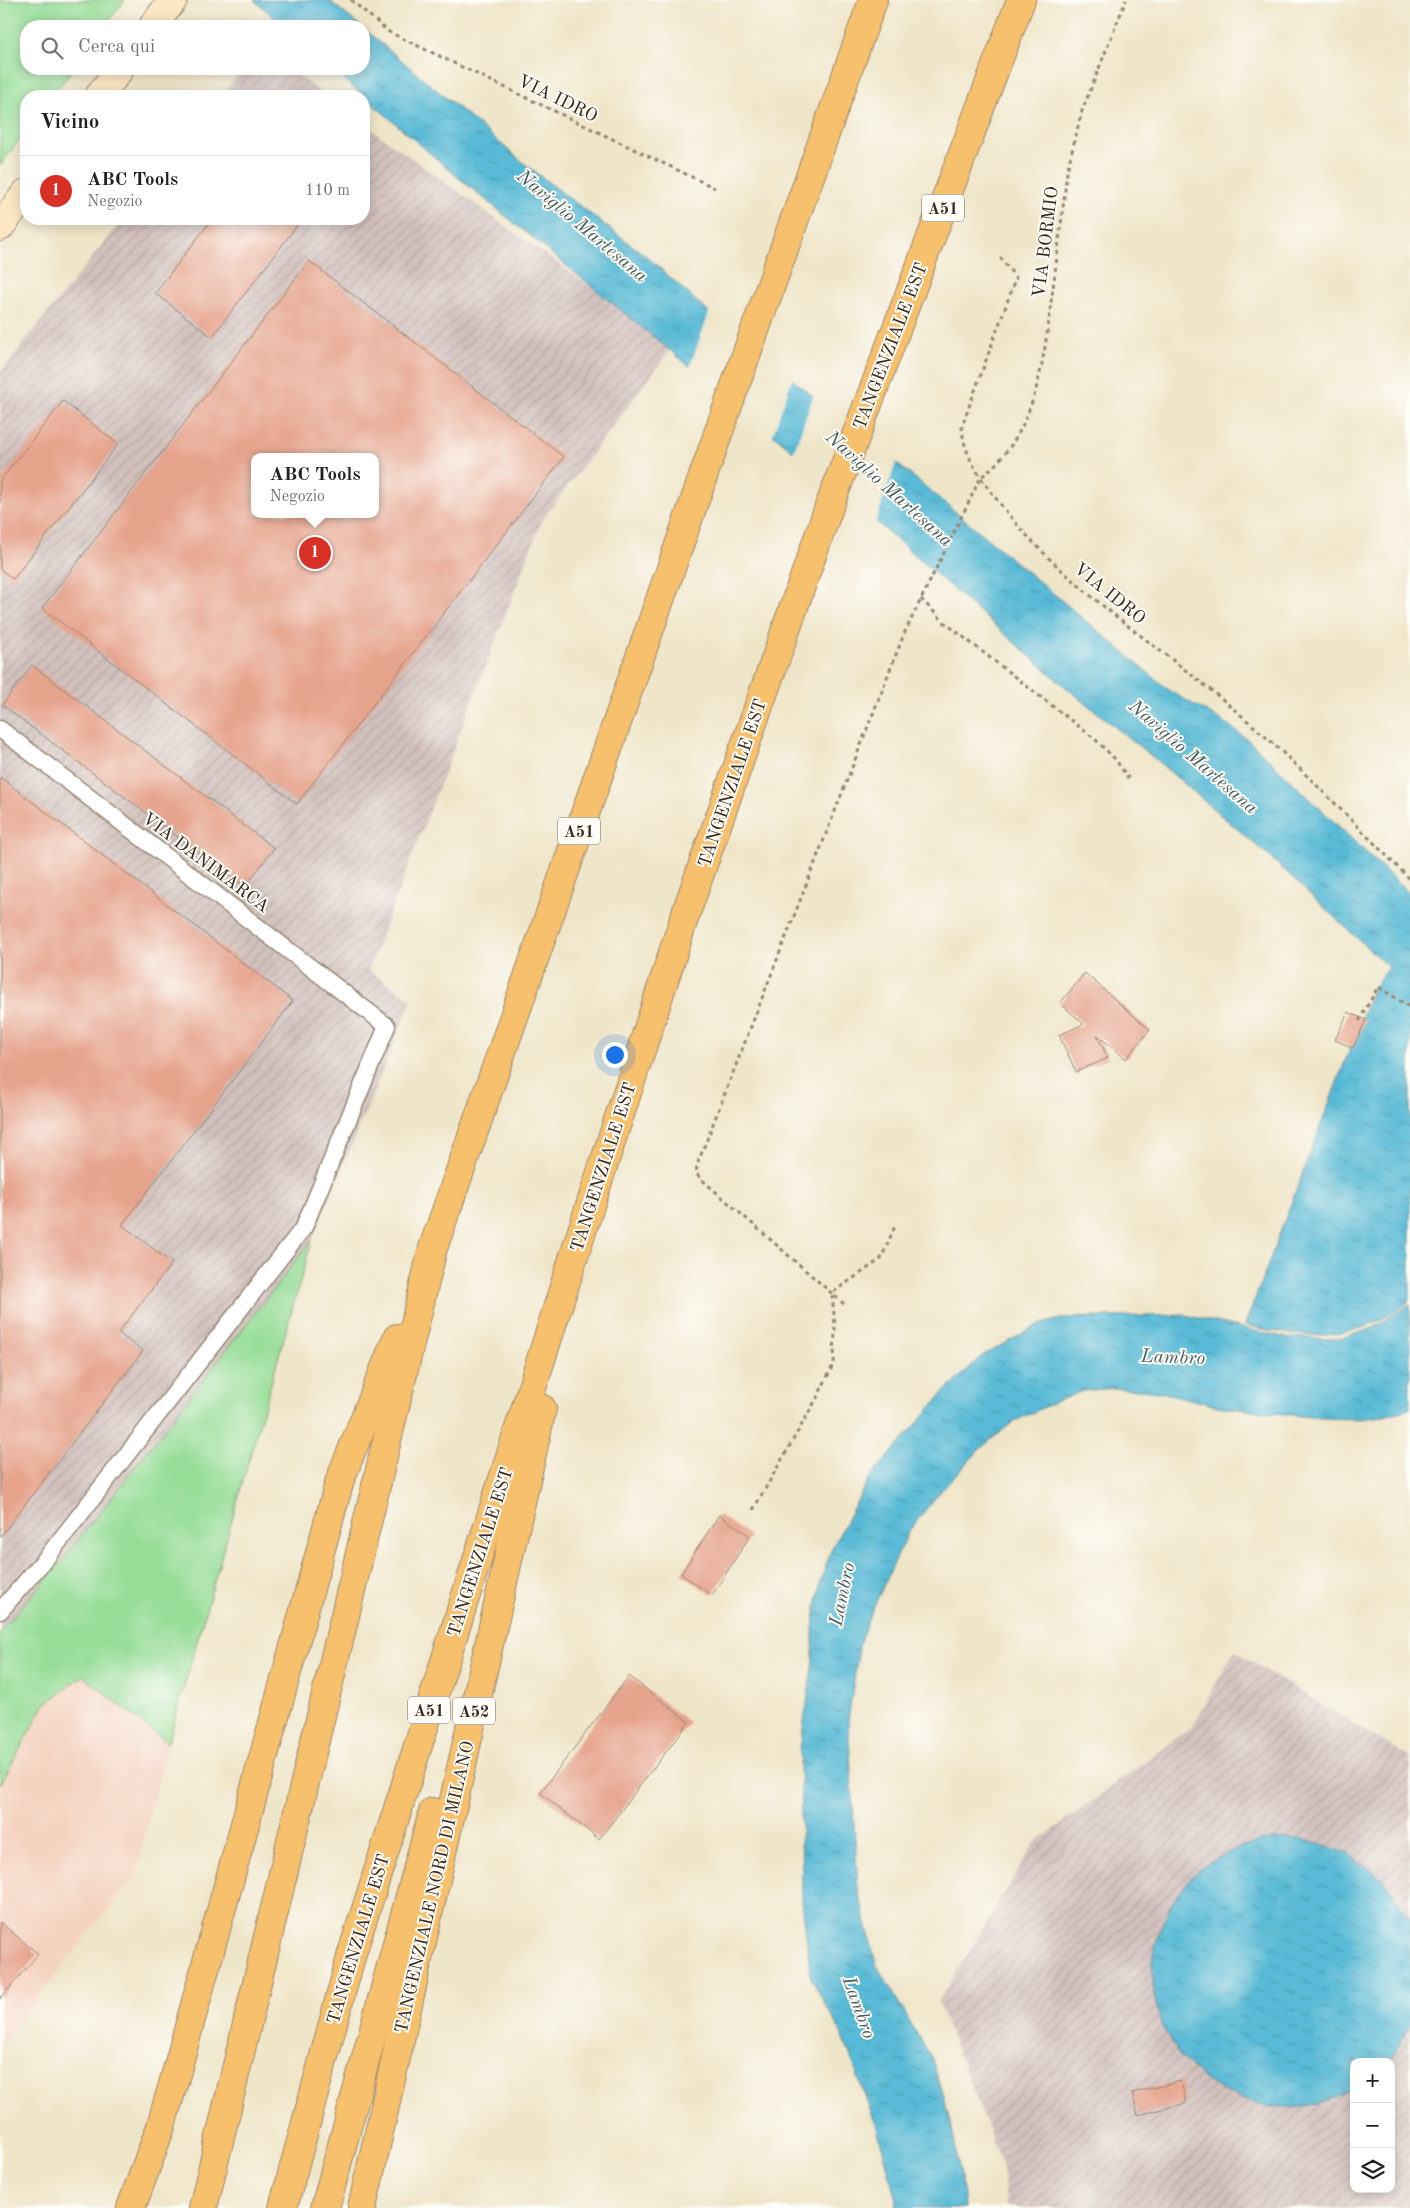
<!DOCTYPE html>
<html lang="it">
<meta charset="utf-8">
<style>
body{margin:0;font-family:"Old Standard TT",serif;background:#f6f6f6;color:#202124}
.controls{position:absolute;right:15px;bottom:15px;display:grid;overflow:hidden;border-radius:10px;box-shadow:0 2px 12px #0003}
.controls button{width:45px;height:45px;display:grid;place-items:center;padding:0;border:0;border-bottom:1px solid #e0e0e0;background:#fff;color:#202124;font:25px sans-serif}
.you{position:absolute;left:614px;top:1054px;width:18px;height:18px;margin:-12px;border:4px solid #fff;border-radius:50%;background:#1a73e8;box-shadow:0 0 0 8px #1a73e833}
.badge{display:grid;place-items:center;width:32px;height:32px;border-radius:50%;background:#d93025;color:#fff;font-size:16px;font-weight:700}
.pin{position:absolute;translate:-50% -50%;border:2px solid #fff;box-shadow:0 1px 5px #0006}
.popup{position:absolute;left:251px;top:453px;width:128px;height:65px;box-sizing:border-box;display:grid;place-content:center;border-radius:10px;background:#fff;filter:drop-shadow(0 1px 4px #0005);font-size:16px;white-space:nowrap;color:#757577}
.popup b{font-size:19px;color:#202124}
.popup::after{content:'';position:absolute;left:50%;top:100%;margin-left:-10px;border:10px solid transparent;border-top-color:#fff}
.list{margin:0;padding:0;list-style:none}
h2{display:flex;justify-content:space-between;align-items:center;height:65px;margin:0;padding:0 20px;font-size:21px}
h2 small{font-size:16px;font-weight:400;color:#757577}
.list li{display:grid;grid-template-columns:32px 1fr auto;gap:15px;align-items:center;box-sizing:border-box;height:70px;padding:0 20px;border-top:1px solid #e0e0e0}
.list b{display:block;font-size:19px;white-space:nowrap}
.list p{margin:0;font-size:16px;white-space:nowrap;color:#757577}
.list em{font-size:16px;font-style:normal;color:#757577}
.icon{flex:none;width:28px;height:28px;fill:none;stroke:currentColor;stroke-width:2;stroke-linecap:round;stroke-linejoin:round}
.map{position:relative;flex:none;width:1410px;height:2208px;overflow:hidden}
.search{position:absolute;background:#fff;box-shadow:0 2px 12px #0003;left:20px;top:20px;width:350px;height:55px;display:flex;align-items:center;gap:12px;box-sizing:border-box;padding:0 18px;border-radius:20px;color:#757577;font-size:19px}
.panel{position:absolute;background:#fff;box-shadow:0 2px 12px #0003;left:20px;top:90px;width:350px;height:135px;border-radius:20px}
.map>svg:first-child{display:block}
.built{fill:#f5d3c1}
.industrial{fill:url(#industrial-furrows);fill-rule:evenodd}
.green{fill:#96dd97;stroke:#68845a}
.water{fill:url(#water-ripples);stroke:#4a727a}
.pier{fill:#efe5c8}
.building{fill:#e6a38c;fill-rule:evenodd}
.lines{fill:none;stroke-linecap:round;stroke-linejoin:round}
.lane-casing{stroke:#958873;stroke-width:19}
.secondary-casing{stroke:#958873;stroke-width:30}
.highway-casing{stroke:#958873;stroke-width:30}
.path{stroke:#958873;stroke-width:3;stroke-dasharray:4 4;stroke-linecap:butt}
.lane{stroke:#fff;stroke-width:16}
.secondary{stroke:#fce6c4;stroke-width:28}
.highway{stroke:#f7c06c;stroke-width:28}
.labels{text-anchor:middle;stroke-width:4;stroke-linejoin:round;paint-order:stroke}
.shield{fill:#fdfcf7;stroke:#75695f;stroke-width:1}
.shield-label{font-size:16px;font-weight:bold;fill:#3b2a1e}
.street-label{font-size:18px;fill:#3b2a1e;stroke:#fdfcf7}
.water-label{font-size:19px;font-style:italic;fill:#455c5e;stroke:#fdfcf7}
</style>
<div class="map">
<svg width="1410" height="2208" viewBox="0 0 1410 2208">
<defs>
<pattern id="industrial-furrows" width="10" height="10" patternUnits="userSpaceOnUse" patternTransform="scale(1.25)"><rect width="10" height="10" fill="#d1c0bc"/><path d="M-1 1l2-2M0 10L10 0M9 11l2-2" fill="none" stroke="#b4a5a1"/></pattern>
<pattern id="water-ripples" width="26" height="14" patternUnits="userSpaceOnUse" patternTransform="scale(1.25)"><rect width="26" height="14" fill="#58bad6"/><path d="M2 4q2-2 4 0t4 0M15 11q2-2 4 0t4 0" fill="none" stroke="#4a97ad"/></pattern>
</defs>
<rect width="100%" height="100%" fill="#fdfcf7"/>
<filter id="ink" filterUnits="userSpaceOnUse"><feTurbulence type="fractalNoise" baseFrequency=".02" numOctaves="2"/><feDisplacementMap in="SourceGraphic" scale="10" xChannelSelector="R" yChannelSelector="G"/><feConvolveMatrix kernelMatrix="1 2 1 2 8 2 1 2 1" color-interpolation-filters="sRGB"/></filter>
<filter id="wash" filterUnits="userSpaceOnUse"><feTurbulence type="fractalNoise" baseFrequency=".0096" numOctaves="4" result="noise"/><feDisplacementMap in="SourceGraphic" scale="20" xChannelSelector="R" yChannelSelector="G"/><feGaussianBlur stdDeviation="1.12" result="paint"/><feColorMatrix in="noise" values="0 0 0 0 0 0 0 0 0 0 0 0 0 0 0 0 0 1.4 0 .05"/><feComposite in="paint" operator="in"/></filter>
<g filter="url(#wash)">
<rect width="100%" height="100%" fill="#efe5c8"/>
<!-- built -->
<polygon class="built" points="83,1676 168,1743 134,1876 0,2046 0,1785 45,1704"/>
<!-- industrial -->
<g class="industrial">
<polygon points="243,69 288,69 326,96 221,96"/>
<path d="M364,124L673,346L542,520L368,970L412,1000L312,1240L59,1565L0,1631V373L123,219H364ZM255,457H375V514H255Z"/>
<path d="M1234,1651L1410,1758V2208H1007L1001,2162L938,2003L1034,1844L1193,1726ZM1354,2062H1391V2189H1354Z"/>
</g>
<!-- green -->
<g class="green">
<polygon points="0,0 125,0 105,26 26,26 26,69 73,69 52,96 26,96 26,131 0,166"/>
<polygon points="312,1240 168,1743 83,1676 45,1704 0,1785 0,1631 59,1565"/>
</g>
<!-- water -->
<g class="water">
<polygon points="254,0 329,0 360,26 284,26"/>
<path d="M364,29L531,169L651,260L706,310L921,483L1170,691L1219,719L1246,738L1410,894V1300L1407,1303C1354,1343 1307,1340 1245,1325L1372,990L1388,967L1270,857L1155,759L1063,685L880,525L781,441L459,178L332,69H364Z"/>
<polygon points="1410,1304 1410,1409 1384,1416 1360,1419 1319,1418 1222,1407 1161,1392 1114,1388 1083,1391 1055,1402 1013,1422 981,1448 939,1493 909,1531 874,1606 860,1641 848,1720 858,1889 876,1964 932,2059 952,2128 964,2194 965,2208 896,2208 897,2201 876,2125 843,2037 811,1978 802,1902 800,1749 813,1661 813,1628 817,1601 821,1580 832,1548 868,1480 946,1390 982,1356 1038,1325 1063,1318 1185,1315 1283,1337 1333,1339 1346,1337 1373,1328"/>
<path d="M1302,1839L1347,1853L1384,1880L1410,1919V2024L1395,2053L1386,2062H1354V2089C1342,2094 1331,2100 1319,2104C1299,2110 1275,2107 1255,2103C1156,2078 1122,1966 1183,1887C1199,1865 1227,1851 1253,1843C1267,1838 1287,1840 1302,1839Z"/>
</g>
<!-- pier -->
<g class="pier">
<polygon points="710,310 793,376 772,437 689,369"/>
<polygon points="814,394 897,460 875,524 793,454"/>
</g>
<g id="blocks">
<!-- building -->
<g class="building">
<polygon points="212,219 302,219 212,337 155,293"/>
<path d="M309,261L564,457L297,804L42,608ZM255,457H375V514H255Z"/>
<polygon points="63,401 118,444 13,579 0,569 0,481"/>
<polygon points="32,665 274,848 245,887 2,705"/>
<polygon points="0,777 293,1001 122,1225 172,1263 118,1333 143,1351 0,1537"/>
<polygon points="1085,973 1150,1030 1126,1059 1097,1035 1108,1058 1076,1072 1059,1035 1084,1024 1060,1003"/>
<polygon points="1348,1012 1366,1020 1353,1048 1335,1040"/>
<polygon points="719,1515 750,1536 712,1595 681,1574"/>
<polygon points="629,1676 689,1722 599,1839 540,1793"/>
<polygon points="0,1922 38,1954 0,1999"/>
<polygon points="1181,2081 1186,2103 1138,2115 1132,2093"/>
</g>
</g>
</g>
<g filter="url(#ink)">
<use href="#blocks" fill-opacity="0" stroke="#958873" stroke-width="1"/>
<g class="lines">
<!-- lane casing -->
<g class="lane-casing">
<polyline id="lane" points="0,729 387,1026 304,1227 47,1557 0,1611"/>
</g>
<!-- secondary casing -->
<g class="secondary-casing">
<g id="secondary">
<polyline points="153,26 173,0"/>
<polyline points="99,96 120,69"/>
<polyline points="0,227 26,193"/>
</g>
</g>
<!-- highway casing -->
<g class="highway-casing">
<g id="highway">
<polyline points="131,2208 160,2129 174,2081 340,1480 397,1338"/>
<polyline points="203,2208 433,1248 725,414 873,0"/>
<polyline points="283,2208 352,1953 587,1215 687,910 829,507 1021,0"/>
<polyline points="325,2208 433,1812"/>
<polyline points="362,2208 542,1409"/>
</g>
</g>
<!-- path -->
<g class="path">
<polyline points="351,0 389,32 715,188"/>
<path d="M1000,257L1016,278L962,426C963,454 979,476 995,497C1060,585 1154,641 1236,711C1298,763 1353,823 1410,879"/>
<polyline points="921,599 944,622 1095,739 1115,759 1131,782"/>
<polyline points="1359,1021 1378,987 1410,1007"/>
<path d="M844,1304L700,1178L696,1173L697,1165L904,634L981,477C1039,433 1044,355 1053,288C1058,249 1063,210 1067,171L1082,111L1126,0"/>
<polyline points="753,1510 817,1398 834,1363 835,1326 832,1293 881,1259 895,1226"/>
</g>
<!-- lane -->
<use href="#lane" class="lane"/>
<!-- secondary -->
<use href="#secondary" class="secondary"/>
<!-- highway -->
<use href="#highway" class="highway"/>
</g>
</g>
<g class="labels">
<!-- shield labels -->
<g class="shield">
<rect x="922" y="194.5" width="42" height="27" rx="4"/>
<rect x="558" y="817.5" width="42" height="27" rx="4"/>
<rect x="408" y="1696.5" width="42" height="27" rx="4"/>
<rect x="453" y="1697.5" width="42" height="27" rx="4"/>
</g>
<g class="shield-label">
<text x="943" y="214">A51</text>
<text x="579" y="837">A51</text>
<text x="429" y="1716">A51</text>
<text x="474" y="1717">A52</text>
</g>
<!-- street labels -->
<g class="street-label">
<text transform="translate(558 98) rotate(26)" y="6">VIA IDRO</text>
<text transform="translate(1045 242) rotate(-83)" y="6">VIA BORMIO</text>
<text transform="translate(890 346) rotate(-69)" y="6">TANGENZIALE EST</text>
<text transform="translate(1110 593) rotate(39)" y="6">VIA IDRO</text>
<text transform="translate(732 783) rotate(-71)" y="6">TANGENZIALE EST</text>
<text transform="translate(206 862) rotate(37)" y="6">VIA DANIMARCA</text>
<text transform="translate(603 1167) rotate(-72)" y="6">TANGENZIALE EST</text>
<text transform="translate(480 1552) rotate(-72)" y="6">TANGENZIALE EST</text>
<text transform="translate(434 1887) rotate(-77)" y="6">TANGENZIALE NORD DI MILANO</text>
<text transform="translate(358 1939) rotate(-73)" y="6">TANGENZIALE EST</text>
</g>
<!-- water labels -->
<g class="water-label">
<text transform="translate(583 225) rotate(40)" y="7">Naviglio Martesana</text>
<text transform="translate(890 488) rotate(42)" y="7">Naviglio Martesana</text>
<text transform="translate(1194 756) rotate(41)" y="7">Naviglio Martesana</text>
<text transform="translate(1173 1356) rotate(2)" y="7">Lambro</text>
<text transform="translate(841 1594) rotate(-78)" y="7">Lambro</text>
<text transform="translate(860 2007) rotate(70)" y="7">Lambro</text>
</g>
</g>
</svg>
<div class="controls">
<button>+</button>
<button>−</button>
<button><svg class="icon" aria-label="layers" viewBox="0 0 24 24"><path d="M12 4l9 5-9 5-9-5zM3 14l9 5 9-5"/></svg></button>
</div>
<div class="you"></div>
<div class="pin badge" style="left:315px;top:553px">1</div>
<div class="popup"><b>ABC Tools</b>Negozio</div>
<div class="search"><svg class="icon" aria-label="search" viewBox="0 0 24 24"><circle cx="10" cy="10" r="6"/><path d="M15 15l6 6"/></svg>Cerca qui</div>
<section class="panel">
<h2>Vicino<small></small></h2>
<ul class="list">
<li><span class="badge">1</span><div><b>ABC Tools</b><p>Negozio</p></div><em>110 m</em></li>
</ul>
</section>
</div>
